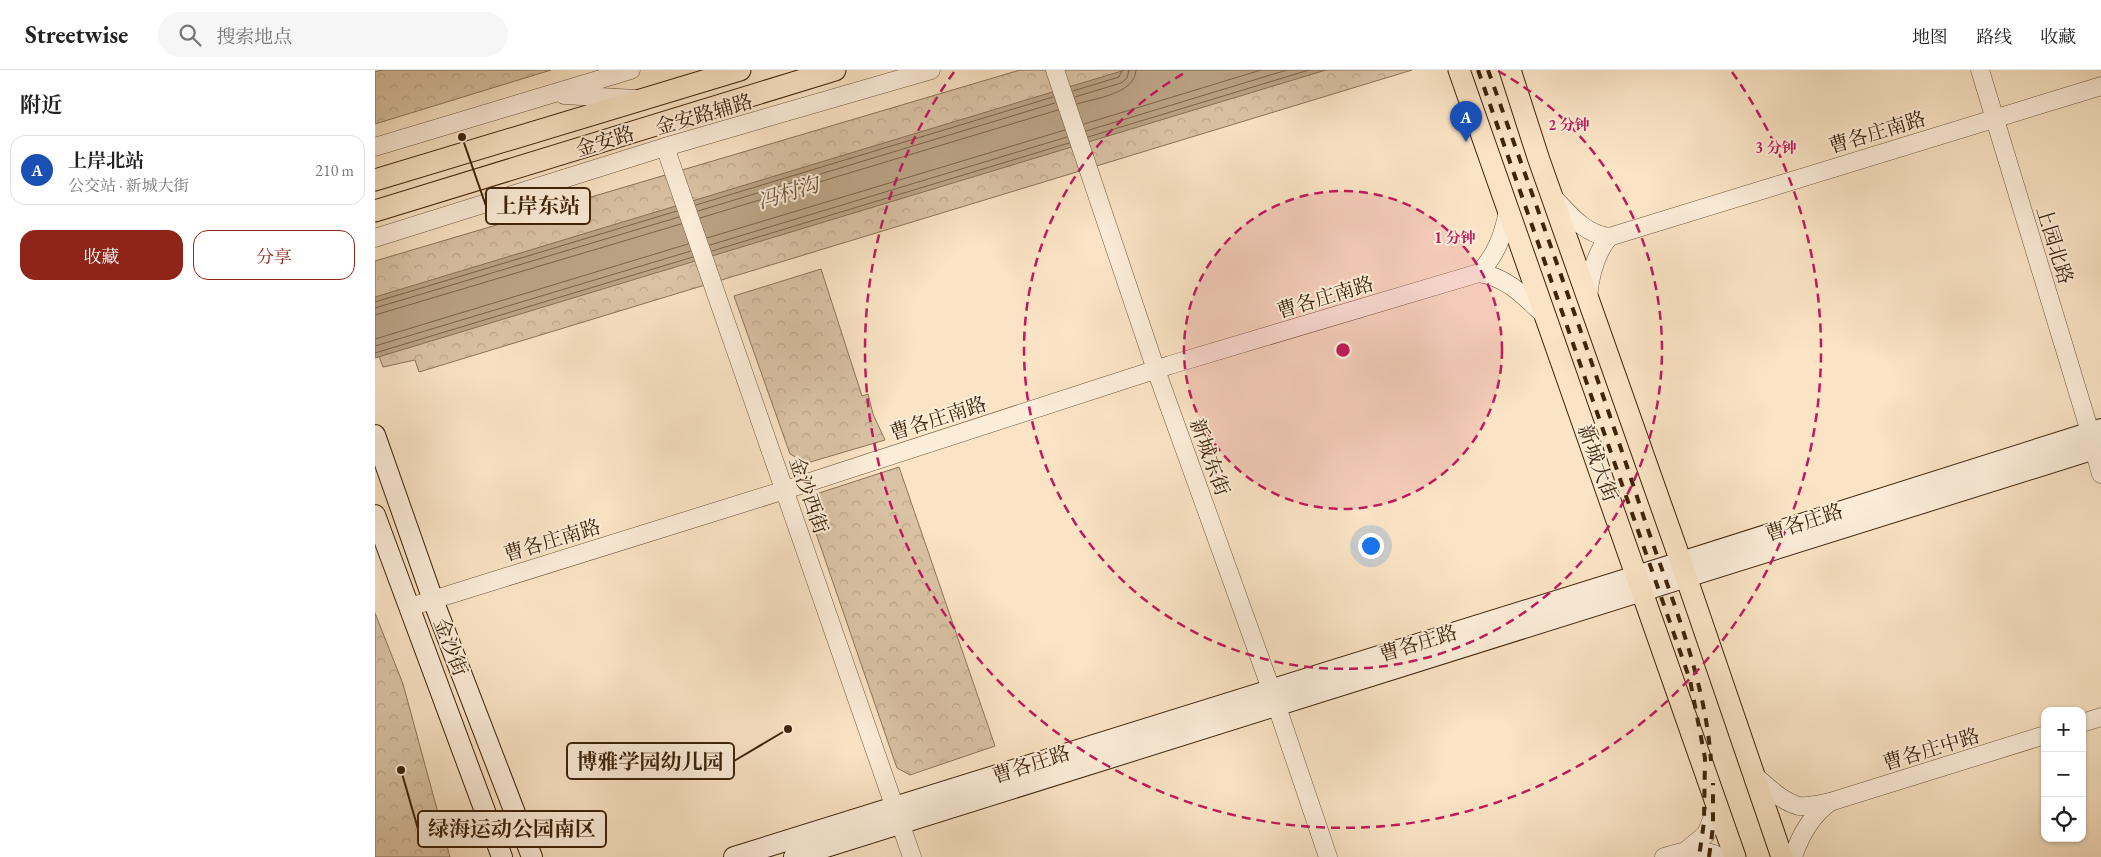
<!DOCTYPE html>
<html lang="zh">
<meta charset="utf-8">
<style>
body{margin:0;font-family:"EB Garamond","Noto Serif SC",serif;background:#f6f6f6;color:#222}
.controls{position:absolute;right:15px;bottom:15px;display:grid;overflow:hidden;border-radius:10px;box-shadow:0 1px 4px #0004}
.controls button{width:45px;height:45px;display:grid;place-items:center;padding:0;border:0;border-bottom:1px solid #e0e0e0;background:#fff;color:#222;font:25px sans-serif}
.you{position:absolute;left:995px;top:475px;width:18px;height:18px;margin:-12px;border:4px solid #fff;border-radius:50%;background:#1a73e8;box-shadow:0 0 0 8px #1a73e833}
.badge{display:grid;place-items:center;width:32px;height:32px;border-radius:50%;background:#8f2418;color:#fff;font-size:16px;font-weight:700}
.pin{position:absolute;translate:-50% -41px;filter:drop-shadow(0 1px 2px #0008)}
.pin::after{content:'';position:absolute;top:26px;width:18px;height:15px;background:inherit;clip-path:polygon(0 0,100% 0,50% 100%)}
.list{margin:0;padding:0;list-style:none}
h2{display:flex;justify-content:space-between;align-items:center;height:65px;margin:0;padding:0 20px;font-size:21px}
h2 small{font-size:16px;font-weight:400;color:#767676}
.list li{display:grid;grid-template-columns:32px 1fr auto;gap:15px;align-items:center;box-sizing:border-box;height:70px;margin:0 10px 10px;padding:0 10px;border:1px solid #e0e0e0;border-radius:15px}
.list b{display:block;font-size:19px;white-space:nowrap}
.list p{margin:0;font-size:16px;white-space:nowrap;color:#767676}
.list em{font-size:16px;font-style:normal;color:#767676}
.actions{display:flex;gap:10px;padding:15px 20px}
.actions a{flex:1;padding:11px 0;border:1px solid #8f2418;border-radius:15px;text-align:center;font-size:18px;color:#8f2418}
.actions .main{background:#8f2418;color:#fff}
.icon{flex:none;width:28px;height:28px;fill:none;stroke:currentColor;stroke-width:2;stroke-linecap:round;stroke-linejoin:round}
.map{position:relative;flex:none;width:1726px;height:787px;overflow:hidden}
header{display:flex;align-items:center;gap:30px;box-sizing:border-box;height:70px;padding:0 25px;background:#fff;border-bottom:1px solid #e0e0e0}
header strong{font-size:24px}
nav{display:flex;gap:28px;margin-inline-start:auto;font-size:18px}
.search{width:350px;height:45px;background:#f6f6f6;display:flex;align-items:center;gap:12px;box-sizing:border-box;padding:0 18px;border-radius:28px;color:#767676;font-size:19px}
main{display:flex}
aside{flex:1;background:#fff}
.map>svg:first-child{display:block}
.forest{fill:url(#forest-crowns);stroke:#8c7458}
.water{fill:#baa385;stroke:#887054}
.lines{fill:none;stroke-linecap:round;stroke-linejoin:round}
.shore{stroke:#7c6448;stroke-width:1}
.tertiary-casing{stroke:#6d5439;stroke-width:19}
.secondary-casing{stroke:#3e240a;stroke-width:22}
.primary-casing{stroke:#3e240a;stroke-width:23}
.tertiary{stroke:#fcedd9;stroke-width:18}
.secondary{stroke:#fcedd9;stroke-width:20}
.primary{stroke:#fae4c5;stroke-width:21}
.rail{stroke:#3e240a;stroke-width:4;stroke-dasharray:9 9;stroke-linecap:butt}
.ring{fill:none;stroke:#c2185b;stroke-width:2.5;stroke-dasharray:9 6}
.labels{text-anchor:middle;stroke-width:4;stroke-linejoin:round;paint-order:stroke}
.street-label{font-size:20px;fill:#3e240a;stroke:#fcedd9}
.water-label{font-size:21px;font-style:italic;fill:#695035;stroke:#fcedd9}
.centre{fill:#c2185b;stroke:#fcedd9;stroke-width:2.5}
.ring-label{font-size:15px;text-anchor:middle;font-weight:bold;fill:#c2185b;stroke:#fcedd9;stroke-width:4;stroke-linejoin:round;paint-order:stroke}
.leader{fill:none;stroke:#3e240a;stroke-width:2}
.callout-dot{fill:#3e240a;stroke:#fcedd9;stroke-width:2}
.callout{fill:#fcedd9;stroke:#3e240a;stroke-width:2}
.callout-label{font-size:21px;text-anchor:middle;font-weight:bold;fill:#3e240a}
</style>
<header>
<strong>Streetwise</strong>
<div class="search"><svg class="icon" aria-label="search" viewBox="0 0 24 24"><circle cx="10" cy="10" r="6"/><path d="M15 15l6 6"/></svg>搜索地点</div>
<nav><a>地图</a><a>路线</a><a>收藏</a></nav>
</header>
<main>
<aside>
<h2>附近<small></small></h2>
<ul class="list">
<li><span class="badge" style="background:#1a4fb4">A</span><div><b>上岸北站</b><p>公交站 · 新城大街</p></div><em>210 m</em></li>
</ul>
<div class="actions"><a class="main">收藏</a><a>分享</a></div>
</aside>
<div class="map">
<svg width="1726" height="787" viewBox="0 0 1726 787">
<defs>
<pattern id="forest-crowns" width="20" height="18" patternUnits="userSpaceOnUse" patternTransform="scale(1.25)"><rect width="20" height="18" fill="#dac3a5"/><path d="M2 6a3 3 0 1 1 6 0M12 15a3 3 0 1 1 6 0" fill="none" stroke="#bca78d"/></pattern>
</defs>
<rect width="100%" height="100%" fill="#fae4c5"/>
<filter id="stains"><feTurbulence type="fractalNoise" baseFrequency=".004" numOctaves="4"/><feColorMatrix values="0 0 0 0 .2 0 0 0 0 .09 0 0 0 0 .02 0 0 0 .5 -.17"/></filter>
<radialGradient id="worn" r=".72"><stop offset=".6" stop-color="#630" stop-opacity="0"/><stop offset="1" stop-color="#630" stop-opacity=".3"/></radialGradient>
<!-- forest -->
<g class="forest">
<polygon points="7,0 176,0 0,54 0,2"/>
<polygon points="645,0 1037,0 44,302 40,290 8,297 0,276 0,191"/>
<polygon points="446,199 487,326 493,324 498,344 510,370 432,393 415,384 359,226"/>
<polygon points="524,397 620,676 535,705 522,698 433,440 441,424"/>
<polygon points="0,543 28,614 75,787 0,787"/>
</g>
<!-- water -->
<polygon class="water" points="750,0 951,0 0,288 0,227"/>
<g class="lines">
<!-- shore -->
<g class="shore">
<polyline points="698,21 744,7 747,0"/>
<polyline points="700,27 746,13 752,8 754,0"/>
<path d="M702,34C721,28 760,24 761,0"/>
<polyline points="709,54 886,0"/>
<polyline points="711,61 912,0"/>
<polyline points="713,67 934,0"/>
<polyline points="321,135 678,27"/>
<polyline points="323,141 680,33"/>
<polyline points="325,148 683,40"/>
<polyline points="332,168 690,60"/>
<polyline points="335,175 692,67"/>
<polyline points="337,181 694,73"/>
<polyline points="0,232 302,141"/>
<polyline points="0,238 304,147"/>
<polyline points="0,245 306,154"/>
<polyline points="0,269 313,174"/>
<polyline points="0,276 316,181"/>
<polyline points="0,283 318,187"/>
</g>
<!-- tertiary casing -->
<g class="tertiary-casing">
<g id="tertiary">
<polyline points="680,0 781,300 896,619 953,787"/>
<polyline points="1605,0 1715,362"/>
<polyline points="189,25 261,29"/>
<polyline points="0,77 256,0"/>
<polyline points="290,77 537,787"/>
<path d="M1179,128C1195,145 1210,164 1234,167L1726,16"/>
<polyline points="0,168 290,77 556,0"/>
<path d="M1104,203C1121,185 1128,166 1133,141"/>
<path d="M1213,227C1215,205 1220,184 1234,167"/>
<polyline points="1719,379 1726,404"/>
<path d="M35,537L410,420L795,295L1104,203C1132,207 1150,227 1169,245"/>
<polyline points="1707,653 1726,647"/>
<path d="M1379,705C1392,716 1407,732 1424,736C1434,737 1446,734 1455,732L1670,665"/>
<polyline points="1313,779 1331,764 1342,737"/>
<path d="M1289,787C1309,781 1325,776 1345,787"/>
<path d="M1418,787C1425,766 1437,745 1455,732"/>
</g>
</g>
<!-- secondary casing -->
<g class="secondary-casing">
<g id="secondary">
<polyline points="0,365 58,530 157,787"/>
<polyline points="0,445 127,787"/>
<polyline points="359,787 1306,492 1726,359"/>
<polyline points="419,787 1726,377"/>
</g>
</g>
<!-- primary casing -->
<g class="primary-casing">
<g id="primary">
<polyline points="1084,0 1360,787"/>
<polyline points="1135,0 1164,90 1306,492 1407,787"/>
<polyline points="0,110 365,0"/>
<polyline points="0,141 460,0"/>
</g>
</g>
<!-- tertiary -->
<use href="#tertiary" class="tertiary"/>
<!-- secondary -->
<use href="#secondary" class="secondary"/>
<!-- primary -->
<use href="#primary" class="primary"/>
<!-- rail -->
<g class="rail">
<polyline points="1103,0 1315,610 1330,688 1329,752 1324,787"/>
<path d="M1113,0C1166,149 1220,298 1269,448C1296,528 1330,607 1336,691"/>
<polyline points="1334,787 1338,757 1338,713"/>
</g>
</g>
<!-- distance rings -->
<circle cx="968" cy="280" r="159" fill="#c2185b" fill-opacity=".12"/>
<g class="ring">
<circle cx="968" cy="280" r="159"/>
<path d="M1123 1A319 319 0 1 1 813 1"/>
<path d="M1357 2A478 478 0 1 1 579 2"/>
</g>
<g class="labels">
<!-- street labels -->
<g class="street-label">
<text transform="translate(329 44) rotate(-16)" y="7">金安路辅路</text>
<text transform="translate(1502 62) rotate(-17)" y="7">曹各庄南路</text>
<text transform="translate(230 71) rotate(-17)" y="7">金安路</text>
<text transform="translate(1680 175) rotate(73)" y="7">上园北路</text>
<text transform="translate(950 227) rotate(-17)" y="7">曹各庄南路</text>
<text transform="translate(563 348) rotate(-18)" y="7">曹各庄南路</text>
<text transform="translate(835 387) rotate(70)" y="7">新城东街</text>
<text transform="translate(1223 393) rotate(70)" y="7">新城大街</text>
<text transform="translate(434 425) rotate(71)" y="7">金沙西街</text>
<text transform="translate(1429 452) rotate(-18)" y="7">曹各庄路</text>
<text transform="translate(177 470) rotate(-17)" y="7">曹各庄南路</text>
<text transform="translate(1043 573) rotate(-17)" y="7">曹各庄路</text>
<text transform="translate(76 577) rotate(69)" y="7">金沙街</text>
<text transform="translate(1556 679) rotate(-17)" y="7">曹各庄中路</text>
<text transform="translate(656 694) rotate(-18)" y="7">曹各庄路</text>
</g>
<!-- water labels -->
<g class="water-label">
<text transform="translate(413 123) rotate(-17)" y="7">冯村沟</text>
</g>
</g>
<circle cx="968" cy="280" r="8" class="centre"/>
<g class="ring-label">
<text x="1194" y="60">2 分钟</text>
<text x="1401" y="83">3 分钟</text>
<text x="1080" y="173">1 分钟</text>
</g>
<!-- callouts -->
<path class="leader" d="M87 67L111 136M413 659L359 691M26 700L43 759"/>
<g class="callout-dot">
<circle cx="87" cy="67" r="5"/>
<circle cx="413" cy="659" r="5"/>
<circle cx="26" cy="700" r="5"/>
</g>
<g class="callout">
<rect x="111" y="118" width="104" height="36" rx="5"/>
<rect x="192" y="673" width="167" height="36" rx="5"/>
<rect x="43" y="741" width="188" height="36" rx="5"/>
</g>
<g class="callout-label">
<text x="163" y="143">上岸东站</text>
<text x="275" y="699">博雅学园幼儿园</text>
<text x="137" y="766">绿海运动公园南区</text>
</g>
<rect width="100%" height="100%" filter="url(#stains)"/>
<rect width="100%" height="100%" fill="url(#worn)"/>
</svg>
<div class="controls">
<button>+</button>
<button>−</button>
<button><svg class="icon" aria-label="locate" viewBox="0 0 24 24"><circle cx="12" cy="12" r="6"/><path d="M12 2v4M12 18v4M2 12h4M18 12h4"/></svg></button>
</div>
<div class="you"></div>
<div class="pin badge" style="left:1091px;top:72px;background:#1a4fb4">A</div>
</div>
</main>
